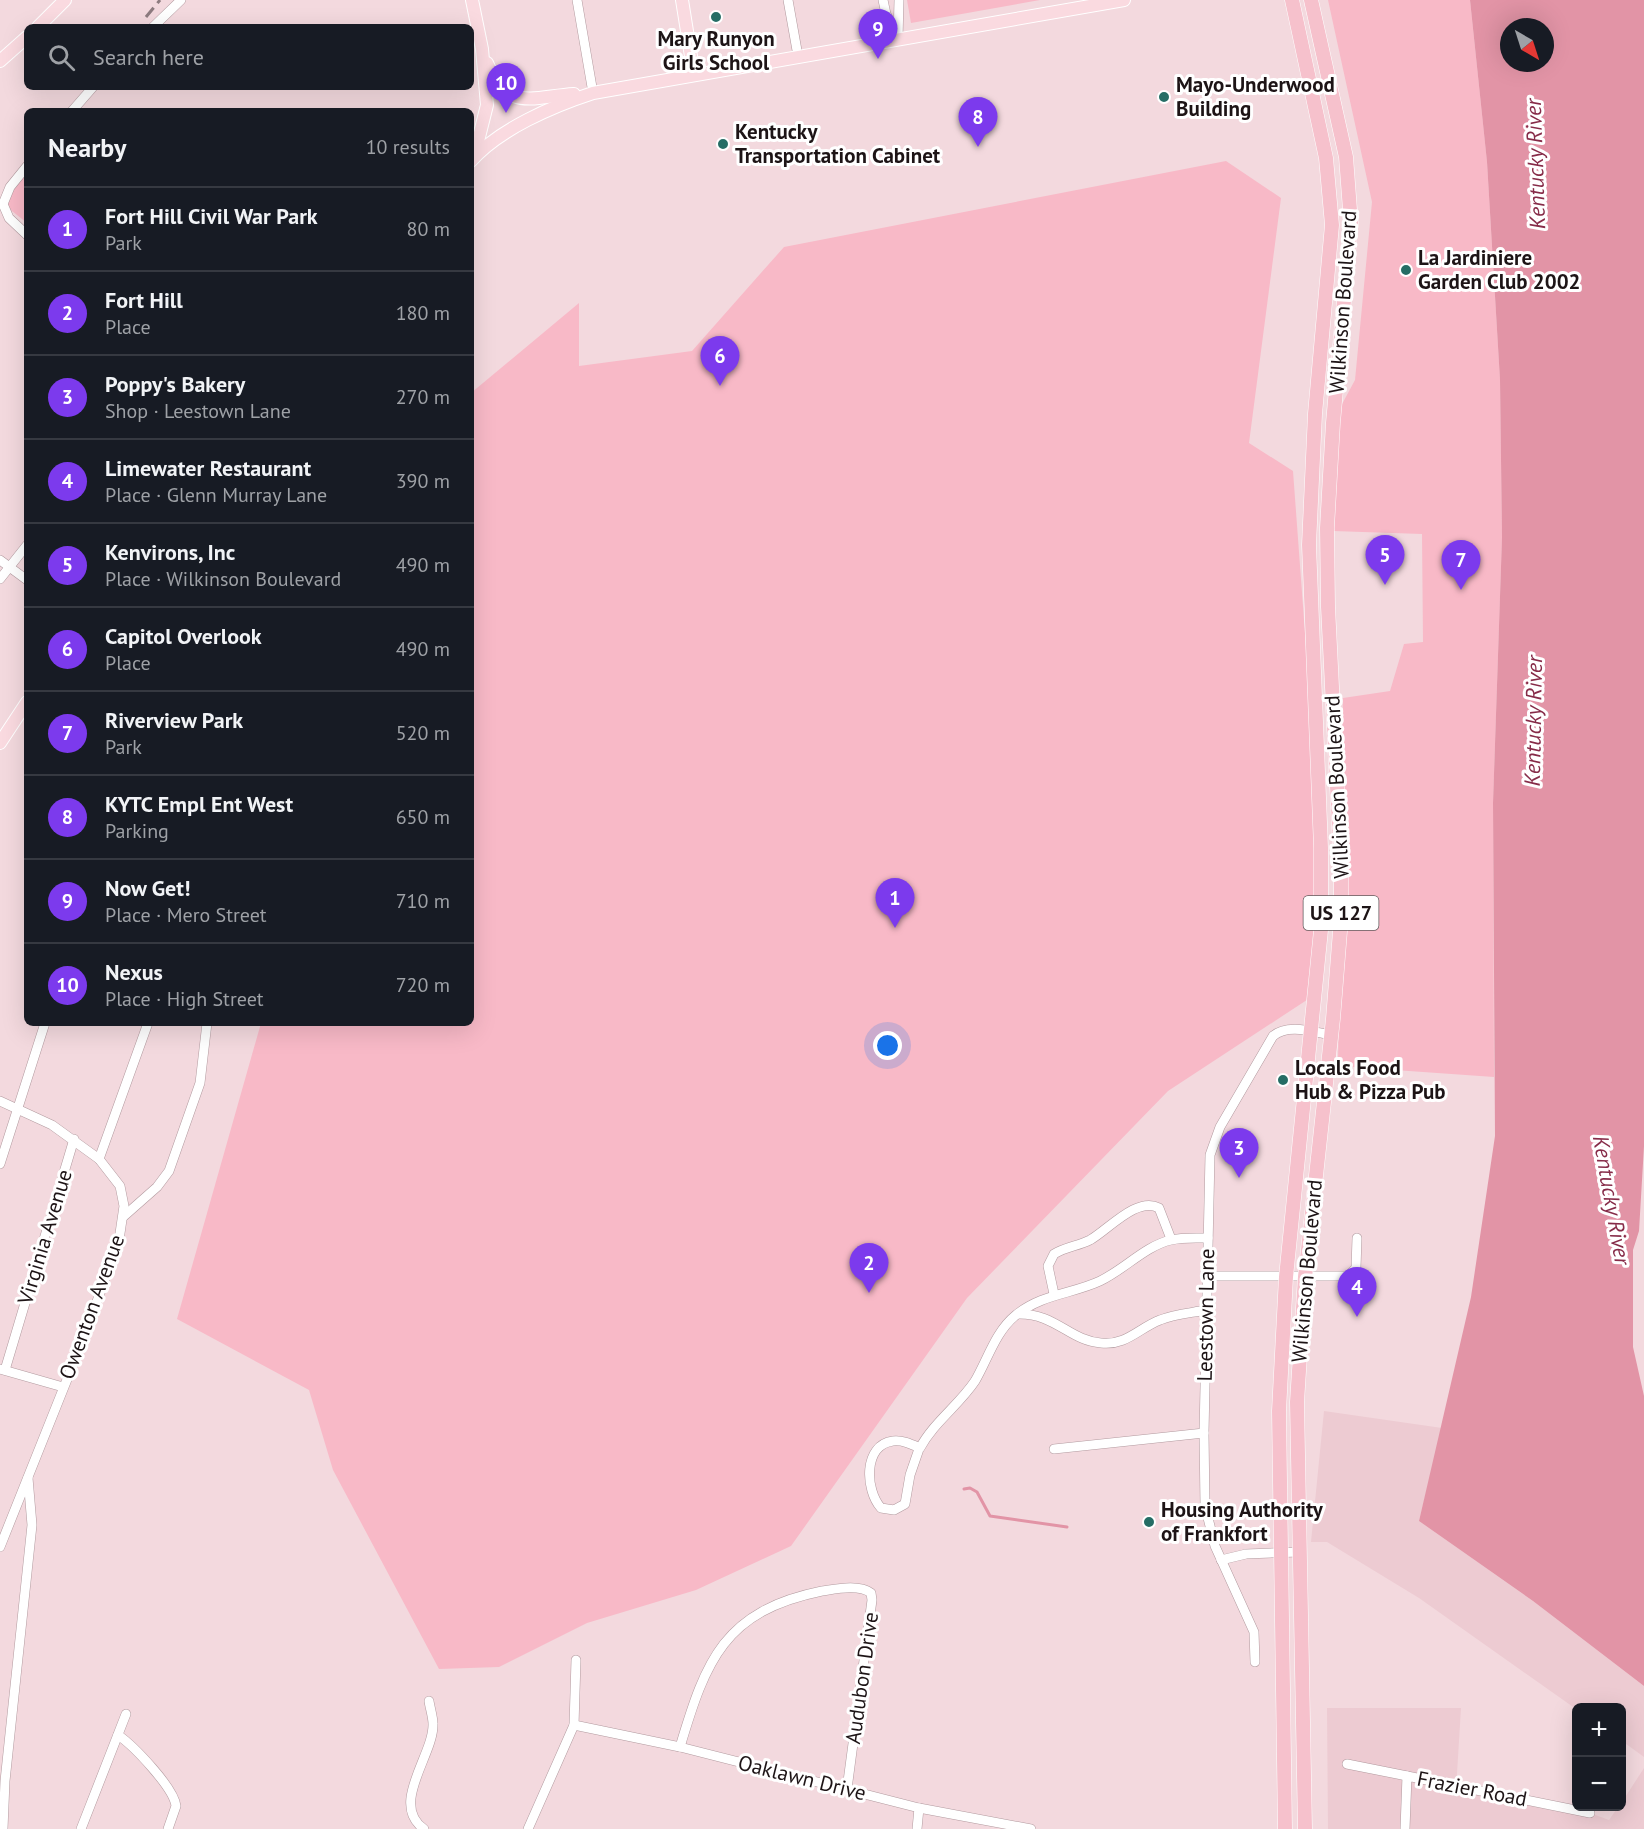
<!DOCTYPE html>
<meta charset="utf-8">
<style>
body{margin:0;font-family:"PT Sans",sans-serif;background:#20242c;color:#f1f3f6}
.controls{position:absolute;right:18px;bottom:18px;display:grid;overflow:hidden;border-radius:9px;box-shadow:0 6px 24px #0002}
.controls button{width:54px;height:54px;display:grid;place-items:center;padding:0;border:0;border-bottom:2px solid #363941;background:#171b24;color:#f1f3f6;font:30px sans-serif}
.compass{position:absolute;left:1500px;top:18px;width:54px;height:54px;border-radius:50%;background:#171b24;box-shadow:0 6px 24px #0002;rotate:141deg}
.you{position:absolute;left:888px;top:1046px;width:21px;height:21px;margin:-15px;border:4px solid #fff;border-radius:50%;background:#1a73e8;box-shadow:0 0 0 9px #1a73e833}
.badge{display:grid;place-items:center;width:39px;height:39px;border-radius:50%;background:#7c3aed;color:#fff;font-size:20px;font-weight:700}
.pin{position:absolute;translate:-50% -50px;filter:drop-shadow(0 2px 3px #0008)}
.pin::after{content:'';position:absolute;top:32px;width:21px;height:18px;background:inherit;clip-path:polygon(0 0,100% 0,50% 100%)}
.list{margin:0;padding:0;list-style:none}
h2{display:flex;justify-content:space-between;align-items:center;height:78px;margin:0;padding:0 24px;font-size:26px}
h2 small{font-size:20px;font-weight:400;color:#9ea1a6}
.list li{display:grid;grid-template-columns:39px 1fr auto;gap:18px;align-items:center;box-sizing:border-box;height:84px;padding:0 24px;border-top:2px solid #363941}
.list b{display:block;font-size:22px;white-space:nowrap}
.list p{margin:0;font-size:20px;white-space:nowrap;color:#9ea1a6}
.list em{font-size:20px;font-style:normal;color:#9ea1a6}
.icon{flex:none;width:33px;height:33px;fill:none;stroke:currentColor;stroke-width:2;stroke-linecap:round;stroke-linejoin:round}
.map{position:relative;flex:none;width:1644px;height:1829px;overflow:hidden}
.search{position:absolute;background:#171b24;box-shadow:0 6px 24px #0002;left:24px;top:24px;width:450px;height:66px;display:flex;align-items:center;gap:15px;box-sizing:border-box;padding:0 21px;border-radius:9px;color:#9ea1a6;font-size:22px}
.panel{position:absolute;background:#171b24;box-shadow:0 6px 24px #0002;left:24px;top:108px;width:450px;height:918px;border-radius:9px}
.map>svg:first-child{display:block}
.built{fill:#edcbd2}
.green{fill:#f8b9c7}
.water{fill:#e294a6;fill-rule:evenodd}
.lines{fill:none;stroke-linecap:round;stroke-linejoin:round}
.stream{stroke:#e294a6;stroke-width:3}
.minor-casing{stroke:#b29a9f;stroke-width:10}
.major-casing{stroke:#fff;stroke-width:14}
.highway-casing{stroke:#fff;stroke-width:15}
.minor{stroke:#fff;stroke-width:9}
.major{stroke:#fadae0;stroke-width:12}
.highway{stroke:#f6c1cc;stroke-width:14}
.rail{stroke:#8d7b7f;stroke-width:3;stroke-dasharray:12 6;stroke-linecap:butt}
.poi-dot{fill:#256d65;stroke:#fff;stroke-width:2}
.labels{text-anchor:middle;stroke-width:6;stroke-linejoin:round;paint-order:stroke}
.shield{fill:#fff;stroke:#615a5c;stroke-width:1.5}
.shield-label{font-size:20px;font-weight:bold;fill:#1d1416}
.poi-label{font-size:21px;font-weight:bold;fill:#1d1416;stroke:#fff;text-anchor:start}
.street-label{font-size:21px;fill:#1d1416;stroke:#fff}
.water-label{font-size:22px;font-style:italic;fill:#862b48;stroke:#fff}
</style>
<div class="map">
<svg width="1644" height="1829" viewBox="0 0 1644 1829">
<rect width="100%" height="100%" fill="#f3d9de"/>
<!-- built -->
<g class="built">
<polygon points="1324,1411 1442,1428 1419,1521 1533,1601 1644,1686 1644,1757 1622,1741 1622,1708 1576,1709 1419,1598 1327,1542 1311,1542"/>
<polygon points="1327,1708 1461,1708 1456,1790 1559,1812 1590,1813 1609,1820 1618,1807 1622,1806 1622,1802 1644,1768 1644,1829 1328,1829"/>
</g>
<!-- green -->
<g class="green">
<polygon points="907,0 1040,0 911,23"/>
<polygon points="1328,0 1470,0 1487,162 1500,380 1502,537 1493,803 1494,1077 1338,1066 1343,698 1390,691 1404,644 1423,642 1422,534 1333,531 1341,406 1355,380 1372,202"/>
<polygon points="1226,161 1281,198 1249,443 1293,471 1322,863 1316,994 1168,1091 967,1298 791,1546 696,1590 587,1623 499,1667 439,1669 333,1470 309,1390 177,1319 261,1023 471,1023 471,393 579,303 579,366 692,351 784,247"/>
<polygon points="27,172 27,223 7,207 13,190"/>
</g>
<!-- water -->
<path class="water" d="M1470,0H1644V1146L1639,1231L1633,1250V1347L1644,1396V1686L1533,1601L1419,1521L1471,1297L1495,1136L1493,803L1502,537L1500,380L1487,162ZM1509,27H1545V63H1509Z"/>
<g class="lines">
<!-- stream -->
<polyline class="stream" points="964,1489 970,1488 977,1492 990,1516 1067,1527"/>
<!-- minor casing -->
<g class="minor-casing">
<g id="minor">
<polyline points="577,0 593,93"/>
<polyline points="788,0 798,56"/>
<polyline points="883,0 886,14 898,39"/>
<polyline points="153,27 181,0"/>
<polyline points="898,39 899,0"/>
<polyline points="72,111 93,87"/>
<polyline points="27,166 10,187 3,204 9,218 27,235"/>
<polyline points="0,560 27,580"/>
<polyline points="0,579 27,545"/>
<polyline points="0,1101 52,1125 99,1159 120,1186 124,1206 119,1240 86,1332 0,1547"/>
<polyline points="99,1159 148,1023"/>
<polyline points="0,1164 45,1023"/>
<polyline points="123,1217 157,1187 169,1171 200,1083 207,1023"/>
<polyline points="1207,1276 1348,1276 1356,1268 1357,1238"/>
<path d="M1054,1294L1048,1266L1054,1254C1065,1247 1078,1246 1090,1240C1108,1230 1137,1196 1159,1208L1171,1239"/>
<path d="M1018,1314C1055,1313 1070,1341 1101,1343C1126,1346 1139,1328 1160,1320C1174,1314 1191,1313 1206,1310"/>
<polyline points="0,1369 63,1387"/>
<polyline points="5,1370 74,1139"/>
<path d="M920,1448C911,1444 903,1440 893,1441C863,1445 865,1490 881,1508L894,1510L905,1504L910,1475L919,1449L920,1448C934,1422 959,1405 975,1381C988,1359 995,1332 1016,1315C1042,1294 1072,1294 1100,1281C1125,1269 1145,1246 1171,1240C1183,1237 1196,1238 1208,1238"/>
<polyline points="1054,1449 1204,1433"/>
<polyline points="1221,1560 1246,1554 1299,1552"/>
<path d="M1255,1662L1254,1632L1215,1546L1205,1506L1204,1433L1210,1155L1220,1127L1273,1036C1288,1023 1313,1032 1331,1035"/>
<polyline points="574,1725 680,1747 919,1808 1031,1829"/>
<path d="M118,1735C134,1746 174,1788 176,1806L168,1829"/>
<path d="M680,1747C706,1660 724,1611 822,1591C836,1589 859,1584 871,1593L872,1600L847,1789"/>
<polyline points="1347,1764 1407,1776"/>
<polyline points="3,1829 5,1781 32,1525 28,1478"/>
<polyline points="81,1829 126,1714"/>
<path d="M424,1829C389,1804 434,1755 433,1724C433,1717 430,1708 429,1701"/>
<polyline points="528,1829 574,1725 576,1660"/>
<polyline points="917,1829 919,1808"/>
<polyline points="1405,1829 1407,1776 1590,1813"/>
</g>
</g>
<!-- major casing -->
<g class="major-casing">
<g id="major">
<polyline points="472,0 482,49 487,105 474,157"/>
<polyline points="682,0 694,75"/>
<polyline points="38,27 65,0"/>
<polyline points="0,61 27,37"/>
<path d="M487,63C507,112 530,97 574,94"/>
<path d="M471,161C499,129 553,106 593,93L1124,0"/>
<polyline points="0,743 27,702"/>
</g>
</g>
<!-- highway casing -->
<g class="highway-casing">
<g id="highway">
<polyline points="1285,1829 1279,1411 1286,1277 1321,930 1321,848 1309,545 1315,414 1332,225 1326,158 1292,0"/>
<polyline points="1305,1829 1297,1402 1305,1277 1333,1019 1341,919 1341,867 1328,607 1327,528 1333,423 1351,223 1346,157 1311,0"/>
</g>
</g>
<!-- minor -->
<use href="#minor" class="minor"/>
<!-- major -->
<use href="#major" class="major"/>
<!-- highway -->
<use href="#highway" class="highway"/>
<!-- rail -->
<polyline class="rail" points="146,17 160,0"/>
</g>
<!-- markers -->
<g class="poi-dot">
<circle cx="716" cy="17" r="6"/>
<circle cx="1164" cy="97" r="6"/>
<circle cx="723" cy="144" r="6"/>
<circle cx="1406" cy="270" r="6"/>
<circle cx="1283" cy="1080" r="6"/>
<circle cx="1149" cy="1522" r="6"/>
</g>
<g class="labels">
<!-- shield labels -->
<rect class="shield" x="1303.5" y="896" width="75" height="34" rx="4.5"/>
<g class="shield-label">
<text x="1341" y="920">US 127</text>
</g>
<!-- poi labels -->
<g class="poi-label">
<text x="716" y="46" text-anchor="middle">Mary Runyon<tspan x="716" dy="24">Girls School</tspan></text>
<text x="1176" y="92">Mayo-Underwood<tspan x="1176" dy="24">Building</tspan></text>
<text x="735" y="139">Kentucky<tspan x="735" dy="24">Transportation Cabinet</tspan></text>
<text x="1418" y="265">La Jardiniere<tspan x="1418" dy="24">Garden Club 2002</tspan></text>
<text x="1295" y="1075">Locals Food<tspan x="1295" dy="24">Hub &amp; Pizza Pub</tspan></text>
<text x="1161" y="1517">Housing Authority<tspan x="1161" dy="24">of Frankfort</tspan></text>
</g>
<!-- street labels -->
<g class="street-label">
<text transform="translate(1343 302) rotate(-86)" y="7">Wilkinson Boulevard</text>
<text transform="translate(1337 787) rotate(-93)" y="7">Wilkinson Boulevard</text>
<text transform="translate(45 1237) rotate(-73)" y="7">Virginia Avenue</text>
<text transform="translate(1307 1271) rotate(-85)" y="7">Wilkinson Boulevard</text>
<text transform="translate(92 1307) rotate(-70)" y="7">Owenton Avenue</text>
<text transform="translate(1206 1315) rotate(-89)" y="7">Leestown Lane</text>
<text transform="translate(862 1678) rotate(-82)" y="7">Audubon Drive</text>
<text transform="translate(802 1778) rotate(14)" y="7">Oaklawn Drive</text>
<text transform="translate(1472 1789) rotate(11)" y="7">Frazier Road</text>
</g>
<!-- water labels -->
<g class="water-label">
<text transform="translate(1535 164) rotate(-92)" y="8">Kentucky River</text>
<text transform="translate(1533 721) rotate(-89)" y="8">Kentucky River</text>
<text transform="translate(1612 1200) rotate(80)" y="8">Kentucky River</text>
</g>
</g>
</svg>
<div class="controls">
<button>+</button>
<button>−</button>
</div>
<svg class="compass" viewBox="-18 -18 36 36"><path d="M0-13l5 13h-10z" fill="#e53935"/><path d="M0 13l5-13h-10z" fill="#9ea1a6"/></svg>
<div class="you"></div>
<div class="pin badge" style="left:895px;top:928px">1</div>
<div class="pin badge" style="left:869px;top:1293px">2</div>
<div class="pin badge" style="left:1239px;top:1178px">3</div>
<div class="pin badge" style="left:1357px;top:1317px">4</div>
<div class="pin badge" style="left:1385px;top:585px">5</div>
<div class="pin badge" style="left:720px;top:386px">6</div>
<div class="pin badge" style="left:1461px;top:590px">7</div>
<div class="pin badge" style="left:978px;top:147px">8</div>
<div class="pin badge" style="left:878px;top:59px">9</div>
<div class="pin badge" style="left:506px;top:113px">10</div>
<div class="search"><svg class="icon" aria-label="search" viewBox="0 0 24 24"><circle cx="10" cy="10" r="6"/><path d="M15 15l6 6"/></svg>Search here</div>
<section class="panel">
<h2>Nearby<small>10 results</small></h2>
<ul class="list">
<li><span class="badge">1</span><div><b>Fort Hill Civil War Park</b><p>Park</p></div><em>80 m</em></li>
<li><span class="badge">2</span><div><b>Fort Hill</b><p>Place</p></div><em>180 m</em></li>
<li><span class="badge">3</span><div><b>Poppy's Bakery</b><p>Shop · Leestown Lane</p></div><em>270 m</em></li>
<li><span class="badge">4</span><div><b>Limewater Restaurant</b><p>Place · Glenn Murray Lane</p></div><em>390 m</em></li>
<li><span class="badge">5</span><div><b>Kenvirons, Inc</b><p>Place · Wilkinson Boulevard</p></div><em>490 m</em></li>
<li><span class="badge">6</span><div><b>Capitol Overlook</b><p>Place</p></div><em>490 m</em></li>
<li><span class="badge">7</span><div><b>Riverview Park</b><p>Park</p></div><em>520 m</em></li>
<li><span class="badge">8</span><div><b>KYTC Empl Ent West</b><p>Parking</p></div><em>650 m</em></li>
<li><span class="badge">9</span><div><b>Now Get!</b><p>Place · Mero Street</p></div><em>710 m</em></li>
<li><span class="badge">10</span><div><b>Nexus</b><p>Place · High Street</p></div><em>720 m</em></li>
</ul>
</section>
</div>
